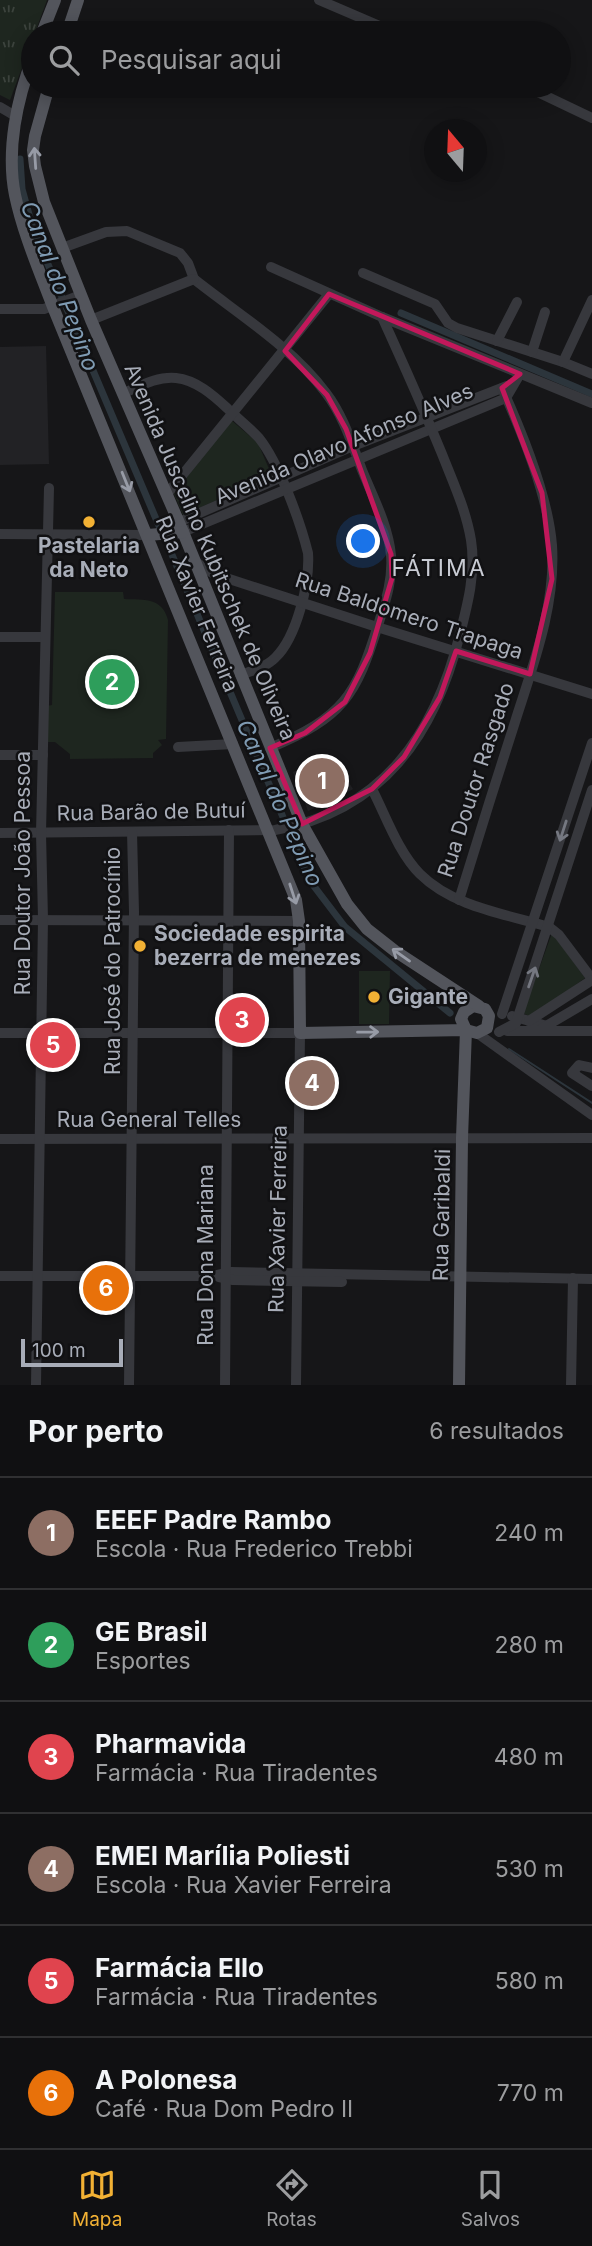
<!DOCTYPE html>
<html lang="pt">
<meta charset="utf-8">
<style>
body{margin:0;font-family:Inter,sans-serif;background:#19191b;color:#f1f3f6}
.compass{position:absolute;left:424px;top:119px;width:63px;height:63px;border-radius:50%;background:#101012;box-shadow:0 4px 18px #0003;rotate:341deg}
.scale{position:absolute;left:21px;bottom:18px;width:102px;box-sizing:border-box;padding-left:7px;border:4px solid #a8adb8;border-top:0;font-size:19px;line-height:24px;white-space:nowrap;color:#a8adb8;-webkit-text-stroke:5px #111113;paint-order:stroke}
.you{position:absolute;left:364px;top:542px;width:24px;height:24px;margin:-18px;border:5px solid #fff;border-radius:50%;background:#1a73e8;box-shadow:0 0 0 10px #1a73e833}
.badge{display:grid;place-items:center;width:46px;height:46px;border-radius:50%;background:#f2b134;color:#fff;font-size:23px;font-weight:700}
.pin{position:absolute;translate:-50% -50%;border:4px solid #fff;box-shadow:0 2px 7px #0006}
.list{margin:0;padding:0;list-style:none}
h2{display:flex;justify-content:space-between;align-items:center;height:91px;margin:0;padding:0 28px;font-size:30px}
h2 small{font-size:23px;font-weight:400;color:#9c9d9f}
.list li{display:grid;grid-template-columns:46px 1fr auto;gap:21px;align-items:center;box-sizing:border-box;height:112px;padding:0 28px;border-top:2px solid #303032}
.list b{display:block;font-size:26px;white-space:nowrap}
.list p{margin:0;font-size:23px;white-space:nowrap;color:#9c9d9f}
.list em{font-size:23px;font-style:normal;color:#9c9d9f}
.icon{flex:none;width:38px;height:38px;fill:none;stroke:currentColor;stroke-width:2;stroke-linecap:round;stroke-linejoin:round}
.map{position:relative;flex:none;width:592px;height:1385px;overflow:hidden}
.search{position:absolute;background:#101012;box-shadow:0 4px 18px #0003;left:21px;right:21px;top:21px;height:77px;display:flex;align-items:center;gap:18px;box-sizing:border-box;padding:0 24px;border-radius:38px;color:#9c9d9f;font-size:26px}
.sheet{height:763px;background:#101012}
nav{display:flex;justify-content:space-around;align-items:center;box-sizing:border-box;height:98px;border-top:2px solid #303032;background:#101012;font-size:19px;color:#9c9d9f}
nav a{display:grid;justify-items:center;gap:4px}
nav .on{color:#f2b134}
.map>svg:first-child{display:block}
.built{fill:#222225}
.grass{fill:url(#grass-tufts)}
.green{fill:#1e261f}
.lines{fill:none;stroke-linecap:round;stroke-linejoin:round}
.stream{stroke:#2c353c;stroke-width:2}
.canal{stroke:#2c353c;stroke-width:7}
.minor{stroke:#37383d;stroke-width:10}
.major{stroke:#53555c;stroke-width:12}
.oneway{stroke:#979ba6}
.oneway2{stroke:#757881}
.marked{fill:none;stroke:#c2185b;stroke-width:5;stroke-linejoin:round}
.poi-dot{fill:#f2b134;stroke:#111113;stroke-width:2.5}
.labels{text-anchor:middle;stroke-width:5;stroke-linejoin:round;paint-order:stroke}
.street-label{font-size:21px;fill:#a8adb8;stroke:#111113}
.poi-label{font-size:21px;font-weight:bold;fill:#a8adb8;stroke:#111113;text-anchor:start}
.water-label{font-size:23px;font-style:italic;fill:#7f9bb3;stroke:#111113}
.neighbourhood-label{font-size:23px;letter-spacing:2px;fill:#c9ccd4;stroke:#111113}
</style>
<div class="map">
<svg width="592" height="1385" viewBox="0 0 592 1385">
<defs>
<pattern id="grass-tufts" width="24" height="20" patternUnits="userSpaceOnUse" patternTransform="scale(1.75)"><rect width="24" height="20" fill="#1e261f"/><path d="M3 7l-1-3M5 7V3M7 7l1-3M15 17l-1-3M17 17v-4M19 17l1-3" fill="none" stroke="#3c433d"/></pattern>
</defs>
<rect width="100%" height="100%" fill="#161618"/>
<!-- built -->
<g class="built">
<polygon points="46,346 49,464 0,465 0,347"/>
<polygon points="332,756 353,789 336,799 308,811 293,772"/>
</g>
<!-- grass -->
<polygon class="grass" points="0,0 47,0 10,100 0,95"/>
<!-- green -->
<g class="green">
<polygon points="231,420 258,443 272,476 183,515 174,494"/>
<path d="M55,592H123L124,599C144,600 162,597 168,620L166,739L158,740L162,745L153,753V758L70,759V754L55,742H47V706L52,705Z"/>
<polygon points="552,933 585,978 531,1017 523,1013"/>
<polygon points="359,971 390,971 389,1024 359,1024"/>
</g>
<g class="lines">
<!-- stream -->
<polyline class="stream" points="509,1049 592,1103"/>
<!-- canal -->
<g class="canal">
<polyline points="20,159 22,189 33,229 159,526"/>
<polyline points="401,313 592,394"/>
<polyline points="170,550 310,881 345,927 450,1013"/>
</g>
<!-- minor -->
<g class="minor">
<polyline points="319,0 396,33"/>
<polyline points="525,86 592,118"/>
<polyline points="0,107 17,117"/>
<polyline points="62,248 106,232 127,231 180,253 188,263 194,279"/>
<polyline points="271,267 382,317 592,403"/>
<polyline points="363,273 435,304 448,323 457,328 563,362 592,374"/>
<path d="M194,279C238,314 292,347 326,393C343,415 352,444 362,470C373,497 388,525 391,555C393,579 386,600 379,622C356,697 343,717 270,748"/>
<polyline points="0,309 44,309 81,295"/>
<polyline points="91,320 194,279"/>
<polyline points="497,341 517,302"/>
<polyline points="532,352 545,312"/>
<polyline points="563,362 592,300"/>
<path d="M124,393C140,386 158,376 176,378C196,380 213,395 227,408C237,418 249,427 259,438C279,463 300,521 308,553C310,582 297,637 275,658C266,667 252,671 240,675"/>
<polyline points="167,494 329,294"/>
<polyline points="179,522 353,446 507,386"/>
<polyline points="183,532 506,398 520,374"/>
<polyline points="0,534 148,535"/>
<polyline points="194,561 214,574 377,627 592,694"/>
<polyline points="0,637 45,637"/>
<polyline points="178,747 233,744"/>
<polyline points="0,755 43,755"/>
<path d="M372,789C386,816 398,852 420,874C453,907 506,914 549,927L559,935L592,979"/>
<path d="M0,833L275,830C383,811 435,734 460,634C468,603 476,572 471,540C466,510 453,482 442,454C423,408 403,363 382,317"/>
<path d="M459,900C477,841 496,781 515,722C533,665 556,606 552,545C548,497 522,432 502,388"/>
<polyline points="0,920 299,921"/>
<polyline points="502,1014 592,743"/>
<polyline points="512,1016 547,1026"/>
<polyline points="529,1021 592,980"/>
<polyline points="541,1029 592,999"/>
<polyline points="507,1031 592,1031"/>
<polyline points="499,1032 516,1023 592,790"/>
<polyline points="0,1033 300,1033 296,1385"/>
<polyline points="477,1033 592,1115"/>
<polyline points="592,1068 579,1065 572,1073 592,1086"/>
<polyline points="0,1139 592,1138"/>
<polyline points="0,1276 213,1276 231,1272 592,1279"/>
<polyline points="219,1277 233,1280 342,1282"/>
<polyline points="36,1385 43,919 41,833 49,488"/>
<polyline points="129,1385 134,912 132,832"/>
<polyline points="225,1385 229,830"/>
<polyline points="571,1385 573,1278"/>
</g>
<!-- major -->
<g class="major">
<polyline points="42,33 55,0"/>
<polyline points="67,33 78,0"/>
<path d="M33,57C17,99 6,150 15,195C23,233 39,270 53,307L296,900L299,921L300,1033L466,1030L477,1033L487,1028L489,1016L485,1009L473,1006L464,1012L461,1019L466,1030L462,1138L459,1385"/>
<polyline points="49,86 35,136 33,150 35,166 44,202 91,320 183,532 302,824 347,904 367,929 395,951 479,1006"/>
<polyline points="148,535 183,532"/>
</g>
</g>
<!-- one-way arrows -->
<defs><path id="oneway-shaft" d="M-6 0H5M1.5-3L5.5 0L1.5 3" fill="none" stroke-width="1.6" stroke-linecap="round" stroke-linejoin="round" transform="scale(1.75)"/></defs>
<g class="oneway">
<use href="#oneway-shaft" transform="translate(35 158) rotate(-94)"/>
<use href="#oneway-shaft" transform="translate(126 482) rotate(68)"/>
<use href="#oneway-shaft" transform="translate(293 894) rotate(72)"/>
<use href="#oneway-shaft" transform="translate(401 955) rotate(-145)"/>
<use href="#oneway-shaft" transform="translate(368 1032) rotate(-1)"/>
</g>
<g class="oneway2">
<use href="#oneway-shaft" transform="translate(563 831) rotate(108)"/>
<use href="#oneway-shaft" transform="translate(532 977) rotate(-71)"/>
</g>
<!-- marked area -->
<path class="marked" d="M329,294L520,374L502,388L542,493L552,579L530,674L456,651L440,697L404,757L372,789L302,824L270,748L305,733L345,702L370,653L392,578L391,554L346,429L327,395L285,351Z"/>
<!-- markers -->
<g class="poi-dot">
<circle cx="89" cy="522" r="7"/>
<circle cx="140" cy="946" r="7"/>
<circle cx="374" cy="997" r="7"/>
</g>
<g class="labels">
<!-- street labels -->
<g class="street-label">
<text transform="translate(344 444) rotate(-23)" y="7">Avenida Olavo Afonso Alves</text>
<text transform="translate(210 552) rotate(67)" y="7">Avenida Juscelino Kubitschek de Oliveira</text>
<text transform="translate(197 604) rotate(68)" y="7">Rua Xavier Ferreira</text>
<text transform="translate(409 616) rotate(18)" y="7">Rua Baldomero Trapaga</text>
<text transform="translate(476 780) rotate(-72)" y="7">Rua Doutor Rasgado</text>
<text transform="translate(151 812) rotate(-1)" y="7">Rua Barão de Butuí</text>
<text transform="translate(23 873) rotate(-90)" y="7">Rua Doutor João Pessoa</text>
<text transform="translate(113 961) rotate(-90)" y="7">Rua José do Patrocínio</text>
<text x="149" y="1127">Rua General Telles</text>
<text transform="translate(442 1215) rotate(-89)" y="7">Rua Garibaldi</text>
<text transform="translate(278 1219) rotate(-89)" y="7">Rua Xavier Ferreira</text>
<text transform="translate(206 1255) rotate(-90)" y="7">Rua Dona Mariana</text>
</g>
<!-- poi labels -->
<g class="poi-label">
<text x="89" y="553" text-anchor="middle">Pastelaria<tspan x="89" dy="24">da Neto</tspan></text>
<text x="154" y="941">Sociedade espirita<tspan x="154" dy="24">bezerra de menezes</tspan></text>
<text x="388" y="1004">Gigante</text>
</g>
<!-- water labels -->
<g class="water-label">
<text transform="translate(60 286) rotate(69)" y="8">Canal do Pepino</text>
<text transform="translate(280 803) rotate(66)" y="8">Canal do Pepino</text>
</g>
<!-- neighbourhood labels -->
<g class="neighbourhood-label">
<text x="439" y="576">FÁTIMA</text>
</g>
</g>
</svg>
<svg class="compass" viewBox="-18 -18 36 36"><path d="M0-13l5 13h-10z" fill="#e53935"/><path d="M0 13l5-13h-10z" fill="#9c9d9f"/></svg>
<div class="scale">100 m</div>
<div class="you"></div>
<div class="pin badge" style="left:322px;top:781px;background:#8d6e63">1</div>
<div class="pin badge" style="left:112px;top:682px;background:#2e9e5b">2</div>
<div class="pin badge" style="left:242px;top:1020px;background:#e0444e">3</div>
<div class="pin badge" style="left:312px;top:1083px;background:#8d6e63">4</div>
<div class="pin badge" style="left:53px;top:1045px;background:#e0444e">5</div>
<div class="pin badge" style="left:106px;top:1288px;background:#e8710a">6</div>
<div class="search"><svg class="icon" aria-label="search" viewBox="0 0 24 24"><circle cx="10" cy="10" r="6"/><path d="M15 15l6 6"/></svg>Pesquisar aqui</div>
</div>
<section class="sheet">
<h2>Por perto<small>6 resultados</small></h2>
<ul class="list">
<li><span class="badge" style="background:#8d6e63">1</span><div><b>EEEF Padre Rambo</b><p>Escola · Rua Frederico Trebbi</p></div><em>240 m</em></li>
<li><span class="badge" style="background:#2e9e5b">2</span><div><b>GE Brasil</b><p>Esportes</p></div><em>280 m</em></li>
<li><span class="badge" style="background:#e0444e">3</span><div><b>Pharmavida</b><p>Farmácia · Rua Tiradentes</p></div><em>480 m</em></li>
<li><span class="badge" style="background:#8d6e63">4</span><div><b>EMEI Marília Poliesti</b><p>Escola · Rua Xavier Ferreira</p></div><em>530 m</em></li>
<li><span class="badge" style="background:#e0444e">5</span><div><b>Farmácia Ello</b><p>Farmácia · Rua Tiradentes</p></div><em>580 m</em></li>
<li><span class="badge" style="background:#e8710a">6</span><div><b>A Polonesa</b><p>Café · Rua Dom Pedro II</p></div><em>770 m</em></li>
</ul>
</section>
<nav>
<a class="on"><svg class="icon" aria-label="map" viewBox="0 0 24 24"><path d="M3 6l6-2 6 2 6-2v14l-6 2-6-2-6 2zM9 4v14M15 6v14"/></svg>Mapa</a>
<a><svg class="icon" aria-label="directions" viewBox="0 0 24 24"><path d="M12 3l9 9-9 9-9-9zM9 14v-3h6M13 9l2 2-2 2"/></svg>Rotas</a>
<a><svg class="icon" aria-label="saved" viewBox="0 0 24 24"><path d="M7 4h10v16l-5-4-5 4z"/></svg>Salvos</a>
</nav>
